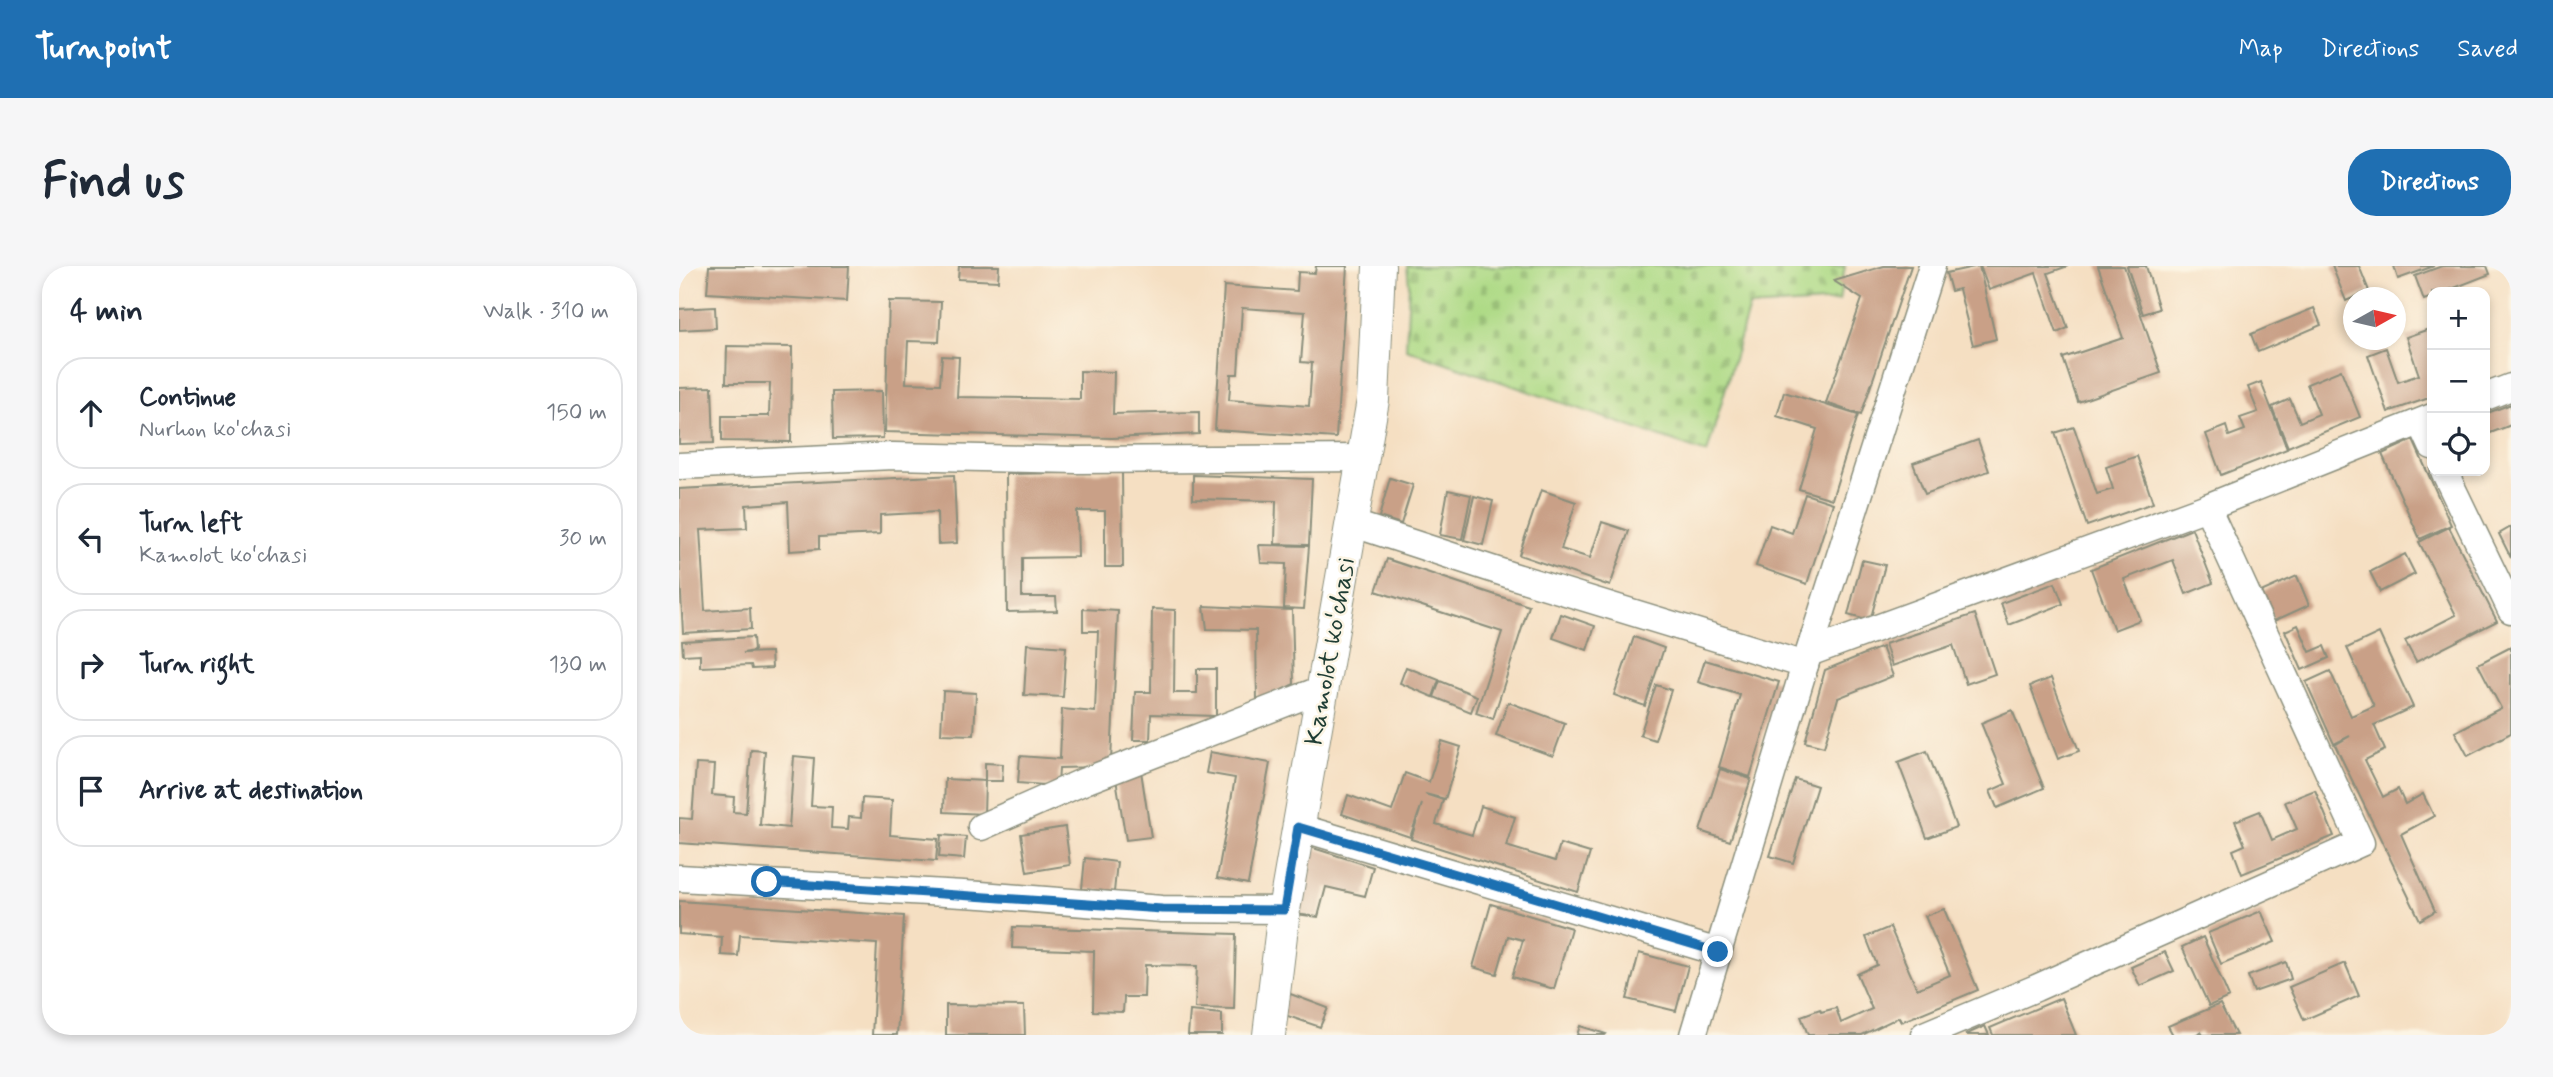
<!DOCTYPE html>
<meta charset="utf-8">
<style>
body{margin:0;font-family:Mynerve,sans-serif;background:#f6f6f7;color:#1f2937}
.controls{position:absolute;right:21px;top:21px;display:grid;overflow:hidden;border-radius:14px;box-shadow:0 4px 10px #0003}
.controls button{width:63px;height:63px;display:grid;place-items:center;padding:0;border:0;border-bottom:2px solid #e0e1e3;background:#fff;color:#1f2937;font:35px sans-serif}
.compass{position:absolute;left:1664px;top:21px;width:63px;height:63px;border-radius:50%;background:#fff;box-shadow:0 4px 10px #0003;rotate:82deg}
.stop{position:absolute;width:21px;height:21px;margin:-16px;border:5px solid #1f6fb2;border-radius:50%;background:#fff}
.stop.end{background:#1f6fb2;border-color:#fff;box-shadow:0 2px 7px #0008}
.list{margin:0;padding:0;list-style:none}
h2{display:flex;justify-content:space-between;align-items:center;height:91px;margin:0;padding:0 28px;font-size:30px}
h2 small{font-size:23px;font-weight:400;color:#747a83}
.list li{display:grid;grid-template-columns:46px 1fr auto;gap:21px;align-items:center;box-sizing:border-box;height:112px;margin:0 14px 14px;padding:0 14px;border:2px solid #e0e1e3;border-radius:28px}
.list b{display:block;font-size:26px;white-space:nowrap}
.list p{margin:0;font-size:23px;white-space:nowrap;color:#747a83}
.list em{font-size:23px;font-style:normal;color:#747a83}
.icon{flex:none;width:38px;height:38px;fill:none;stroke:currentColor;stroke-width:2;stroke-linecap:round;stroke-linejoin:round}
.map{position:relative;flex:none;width:1832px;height:769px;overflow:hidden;border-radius:28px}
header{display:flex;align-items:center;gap:42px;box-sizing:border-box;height:98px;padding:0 35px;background:#1f6fb2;color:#fff}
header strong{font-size:33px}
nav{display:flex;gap:38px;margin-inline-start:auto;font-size:24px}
.intro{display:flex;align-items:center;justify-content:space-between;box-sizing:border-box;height:168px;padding:0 42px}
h1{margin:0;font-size:49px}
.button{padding:18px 32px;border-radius:28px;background:#1f6fb2;color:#fff;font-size:24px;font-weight:700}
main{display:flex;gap:42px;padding:0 42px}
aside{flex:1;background:#fff;border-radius:28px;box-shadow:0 4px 10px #0003}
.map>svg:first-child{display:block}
.cemetery{fill:url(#cemetery-stones);stroke:#668c5d;stroke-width:2}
.building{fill:#c9a087;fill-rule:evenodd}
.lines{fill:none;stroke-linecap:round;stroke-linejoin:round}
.minor-casing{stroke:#8a8e7b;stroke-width:29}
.tertiary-casing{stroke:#8a8e7b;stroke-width:34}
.minor{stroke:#fff;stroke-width:26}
.tertiary{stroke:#fff;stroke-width:32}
.route{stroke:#1f6fb2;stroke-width:9}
.labels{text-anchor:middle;stroke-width:5;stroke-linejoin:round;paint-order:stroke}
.street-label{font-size:26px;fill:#1f3d34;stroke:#fcf5e5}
</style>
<header>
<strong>Turnpoint</strong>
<nav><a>Map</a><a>Directions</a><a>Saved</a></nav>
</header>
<div class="intro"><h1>Find us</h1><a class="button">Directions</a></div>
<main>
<aside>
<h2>4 min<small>Walk · 310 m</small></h2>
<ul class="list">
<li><svg class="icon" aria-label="ahead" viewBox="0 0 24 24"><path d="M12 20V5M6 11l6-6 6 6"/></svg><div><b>Continue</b><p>Nurhon ko'chasi</p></div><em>150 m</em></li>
<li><svg class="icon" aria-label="left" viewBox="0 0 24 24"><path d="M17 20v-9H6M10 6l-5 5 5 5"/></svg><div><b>Turn left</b><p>Kamolot koʻchasi</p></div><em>30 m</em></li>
<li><svg class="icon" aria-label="right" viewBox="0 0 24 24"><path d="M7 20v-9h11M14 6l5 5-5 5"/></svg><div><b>Turn right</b></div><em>130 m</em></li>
<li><svg class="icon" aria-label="arrive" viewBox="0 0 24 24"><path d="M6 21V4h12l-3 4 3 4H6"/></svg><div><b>Arrive at destination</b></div></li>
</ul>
</aside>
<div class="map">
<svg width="1832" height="769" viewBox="0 0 1832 769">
<defs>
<pattern id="cemetery-stones" width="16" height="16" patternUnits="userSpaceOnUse" patternTransform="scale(1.75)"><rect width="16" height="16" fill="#aeda86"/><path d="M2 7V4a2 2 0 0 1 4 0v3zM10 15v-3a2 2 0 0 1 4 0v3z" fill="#95bc74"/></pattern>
</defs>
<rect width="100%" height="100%" fill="#fcf5e5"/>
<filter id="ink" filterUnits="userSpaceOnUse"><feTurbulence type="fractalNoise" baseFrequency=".0143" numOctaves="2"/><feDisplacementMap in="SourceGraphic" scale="14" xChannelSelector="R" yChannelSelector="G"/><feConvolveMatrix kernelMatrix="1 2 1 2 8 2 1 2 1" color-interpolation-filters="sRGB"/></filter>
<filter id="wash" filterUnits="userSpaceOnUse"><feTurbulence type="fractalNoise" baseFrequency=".00686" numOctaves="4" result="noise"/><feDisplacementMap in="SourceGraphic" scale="28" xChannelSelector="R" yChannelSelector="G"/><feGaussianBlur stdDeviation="1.57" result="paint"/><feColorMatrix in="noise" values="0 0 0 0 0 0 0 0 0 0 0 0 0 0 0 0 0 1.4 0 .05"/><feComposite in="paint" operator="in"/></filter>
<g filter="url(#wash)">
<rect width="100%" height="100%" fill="#f5dfc2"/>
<!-- cemetery -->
<polygon class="cemetery" points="728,0 1166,0 1160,35 1070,41 1028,187 727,83 730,18"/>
<g id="blocks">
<!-- building -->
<g class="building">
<polygon points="30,0 170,0 168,35 28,27"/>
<polygon points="280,0 320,0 319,15 279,13"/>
<path d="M637,0H668L657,172L536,164L545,20L618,25L619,6L636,7ZM563,42L626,46L622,96L633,97L630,140L550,134L552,108H559Z"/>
<polygon points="1205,0 1232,0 1182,149 1147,137 1183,33 1155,15"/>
<polygon points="1300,0 1317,73 1294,79 1280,23 1272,25 1267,7"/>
<polygon points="1301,0 1389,0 1369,7 1389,62 1378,67 1357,7 1310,24"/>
<polygon points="1419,0 1445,0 1482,107 1399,136 1384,92 1444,72"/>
<polygon points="1448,0 1467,0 1480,43 1464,48"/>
<polygon points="1653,0 1680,0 1690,25 1667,35"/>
<polygon points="1715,0 1755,0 1719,13"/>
<polygon points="1763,0 1808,0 1811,8 1765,26 1753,26 1753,31 1745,34 1736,10"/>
<polygon points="210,35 262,36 260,76 229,75 227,117 261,118 263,90 280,91 278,131 401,133 401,105 435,106 434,148 520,146 520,168 433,172 206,166"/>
<polygon points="36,41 37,62 0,64 0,43"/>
<polygon points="1635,42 1642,59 1579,86 1572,68"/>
<polygon points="1753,62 1753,131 1709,146 1689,89 1707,82 1719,116 1740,109 1727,71"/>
<polygon points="48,80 113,81 112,176 43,175 43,150 90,150 91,117 47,117"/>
<polygon points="1662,104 1681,151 1609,181 1593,141 1611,133 1621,156 1640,148 1628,118"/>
<polygon points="1582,116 1608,183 1542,209 1527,168 1547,160 1550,170 1566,164 1561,152 1579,146 1569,121"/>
<polygon points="33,121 35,177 0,178 0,122"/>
<polygon points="203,125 204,172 154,173 153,126"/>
<polygon points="1105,126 1179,149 1153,233 1120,223 1138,163 1098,150"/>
<polygon points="1832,138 1832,159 1806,169 1806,148"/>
<polygon points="1395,161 1418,228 1434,223 1427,201 1458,190 1474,237 1408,260 1376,167"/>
<polygon points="1299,174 1310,205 1246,228 1234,197"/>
<polygon points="1734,174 1772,259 1741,273 1703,188"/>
<polygon points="443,206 444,301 426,301 426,245 398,245 399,291 343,292 343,331 377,331 378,345 328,346 327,208"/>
<polygon points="275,209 278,277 259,278 258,246 201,249 201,268 140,271 140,283 111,285 109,236 67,239 68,262 21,264 26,345 71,342 72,363 4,367 0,290 0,223"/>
<polygon points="514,209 633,213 630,279 596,278 597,235 514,233"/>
<polygon points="711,212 734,219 722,258 700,251"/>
<polygon points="769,224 792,229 783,273 761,269"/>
<polygon points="862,224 897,236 882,283 911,292 923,256 950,265 931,320 840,289"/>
<polygon points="1126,228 1154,237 1128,318 1077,300 1091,259 1113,267"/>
<polygon points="795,230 814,235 804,279 785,274"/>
<polygon points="1770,261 1818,355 1737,396 1726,375 1777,349 1740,276"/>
<polygon points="1832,261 1832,292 1820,268"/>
<polygon points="1513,263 1534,317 1507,328 1494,294 1445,313 1461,354 1435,364 1412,303"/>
<polygon points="580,279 630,280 625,343 605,342 607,298 582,297"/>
<polygon points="1726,288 1736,308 1701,326 1691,306"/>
<polygon points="708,293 850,340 814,453 797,447 823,366 697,325"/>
<polygon points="1183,294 1206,299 1191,355 1169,349"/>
<polygon points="1618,310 1630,339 1595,355 1582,326"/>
<polygon points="1376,317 1384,338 1330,359 1322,337"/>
<polygon points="525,340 613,344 615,418 578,436 577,364 528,363"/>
<polygon points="404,343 439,345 432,495 419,501 380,502 379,520 339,517 341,490 381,493 383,443 416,446 419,365 404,365"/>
<polygon points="473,343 496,344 495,427 518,427 518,403 537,403 537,450 472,448 471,474 454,474 456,426 472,426"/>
<polygon points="882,348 916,360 908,384 874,372"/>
<polygon points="1296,348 1316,408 1287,418 1274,379 1213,400 1206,378"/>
<polygon points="1619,359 1631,386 1645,380 1650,392 1623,404 1606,365"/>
<polygon points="1700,367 1734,441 1695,459 1706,484 1686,494 1704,531 1719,523 1726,538 1744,528 1755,550 1722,568 1756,645 1741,654 1656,479 1671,470 1655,478 1627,416 1651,405 1672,450 1695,440 1668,382"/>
<polygon points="74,371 75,385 64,387 92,386 93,402 73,403 72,399 21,401 21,388 4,389 3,375"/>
<polygon points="955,371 985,382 966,440 935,429"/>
<polygon points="348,378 387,381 384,431 345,429"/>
<polygon points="1203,381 1214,410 1159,432 1145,481 1126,476 1146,404"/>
<polygon points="1832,381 1832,467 1789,490 1776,466 1822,442 1799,398"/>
<polygon points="1026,394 1100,416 1071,511 1040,501 1061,429 1019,416"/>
<polygon points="727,401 760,414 754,431 721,417"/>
<polygon points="1372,412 1400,485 1379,493 1351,420"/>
<polygon points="761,415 798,430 792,446 755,431"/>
<polygon points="977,419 992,424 976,474 961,469"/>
<polygon points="264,425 297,427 295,469 262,468"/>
<polygon points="829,436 886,457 874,490 817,470"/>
<polygon points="1333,444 1365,522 1318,542 1311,525 1327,518 1302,457"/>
<polygon points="763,475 782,481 766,533 746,528 764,534 757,558 793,569 802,540 836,551 827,580 876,595 881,578 911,587 899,626 732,573 743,538 731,571 663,548 669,529 713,545 726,507 750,516"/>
<polygon points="72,484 86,485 81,559 110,562 115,490 135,492 132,540 153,541 152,562 169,563 170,551 182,552 183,532 213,534 211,569 259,573 257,595 0,577 0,552 13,553 17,498 35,499 33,529 55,531 54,546 67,547"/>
<polygon points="1248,485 1277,561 1248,572 1219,496"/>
<polygon points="531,486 591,497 569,618 538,612 556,512 527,507"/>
<polygon points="306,497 324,498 323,515 306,515 305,548 265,546 266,513 306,515"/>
<polygon points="1041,503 1072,513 1051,575 1021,565"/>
<polygon points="462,505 472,571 447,574 437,513"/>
<polygon points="1116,513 1138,520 1114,597 1091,590"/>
<polygon points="1636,524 1655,570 1563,608 1554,584 1566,579 1556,555 1581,545 1593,574 1618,563 1606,536"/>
<polygon points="386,561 391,599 348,606 342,568"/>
<polygon points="262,569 287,571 285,593 260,591"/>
<polygon points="631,581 694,601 686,630 647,621 639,651 616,648"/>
<polygon points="406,592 438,596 435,626 403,623"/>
<polygon points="0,635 225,650 218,769 193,769 198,678 61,669 59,690 42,689 43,671 0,668"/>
<polygon points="812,638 892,662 875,723 833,711 844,674 829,670 818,708 794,701"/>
<polygon points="1265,643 1299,724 1222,756 1220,751 1183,769 1129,769 1122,750 1141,743 1142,746 1157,742 1162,757 1193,743 1178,708 1198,699 1187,671 1211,661 1238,723 1271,709 1246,650"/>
<polygon points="1582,645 1596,676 1542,698 1529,667"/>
<polygon points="334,661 557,668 555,743 516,742 518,700 466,699 465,731 445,731 444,746 414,745 415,685 333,682"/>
<polygon points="1524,671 1550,731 1530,740 1503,681"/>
<polygon points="1486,686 1495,705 1461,720 1452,701"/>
<polygon points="960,687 1009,700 997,745 948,733"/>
<polygon points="1607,696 1612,713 1575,726 1569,710"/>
<polygon points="1666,697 1680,730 1625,754 1610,721"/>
<polygon points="606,726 649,742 641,761 597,746"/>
<polygon points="1382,732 1397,769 1314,769 1311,762"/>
<polygon points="1541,738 1557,769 1524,769 1522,766 1516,769 1494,769 1489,760"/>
<polygon points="267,739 345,740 346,769 267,769"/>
<polygon points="511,745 543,748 543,769 509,769"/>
<polygon points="901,760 927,768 926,769 898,769"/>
<polygon points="1306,760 1310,769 1286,769"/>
</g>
</g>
</g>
<g filter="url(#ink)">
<use href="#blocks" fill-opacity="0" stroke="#8a8e7b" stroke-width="2"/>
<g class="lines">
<!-- minor casing -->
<g class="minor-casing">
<g id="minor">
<polyline points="1806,131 1832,121"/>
<polyline points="1742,156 1753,180"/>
<polyline points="0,200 214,190 398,194 684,192"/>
<polyline points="1765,205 1832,344"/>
<polyline points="672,257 831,309 1126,399"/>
<polyline points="1130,387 1528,241 1753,151"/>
<polyline points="302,561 406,515 643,423"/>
<polyline points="619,561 1039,686"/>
<polyline points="0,612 302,629 483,643 605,644"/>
<polyline points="1014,769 1126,399 1253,0"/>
<polyline points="1245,769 1357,722 1682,577 1528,241"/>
</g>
</g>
<!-- tertiary casing -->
<g class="tertiary-casing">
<polyline id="tertiary" points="590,769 605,644 694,134 700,0"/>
</g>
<!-- minor -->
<use href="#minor" class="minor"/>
<!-- tertiary -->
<use href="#tertiary" class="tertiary"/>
</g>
</g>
<g class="lines" filter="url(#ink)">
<!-- route -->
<polyline class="route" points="88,616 483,643 605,644 619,561 1039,686"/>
</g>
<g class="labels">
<!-- street labels -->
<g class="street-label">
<text transform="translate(650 385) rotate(-80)" y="9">Kamolot koʻchasi</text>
</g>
</g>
</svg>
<div class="controls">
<button>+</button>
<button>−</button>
<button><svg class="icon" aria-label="locate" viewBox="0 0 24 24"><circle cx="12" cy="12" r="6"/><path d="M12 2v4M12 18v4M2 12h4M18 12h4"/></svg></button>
</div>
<svg class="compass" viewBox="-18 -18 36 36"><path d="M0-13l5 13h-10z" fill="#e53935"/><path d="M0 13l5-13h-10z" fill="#747a83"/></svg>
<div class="stop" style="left:88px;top:616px"></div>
<div class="stop end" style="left:1039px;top:686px"></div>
</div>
</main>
